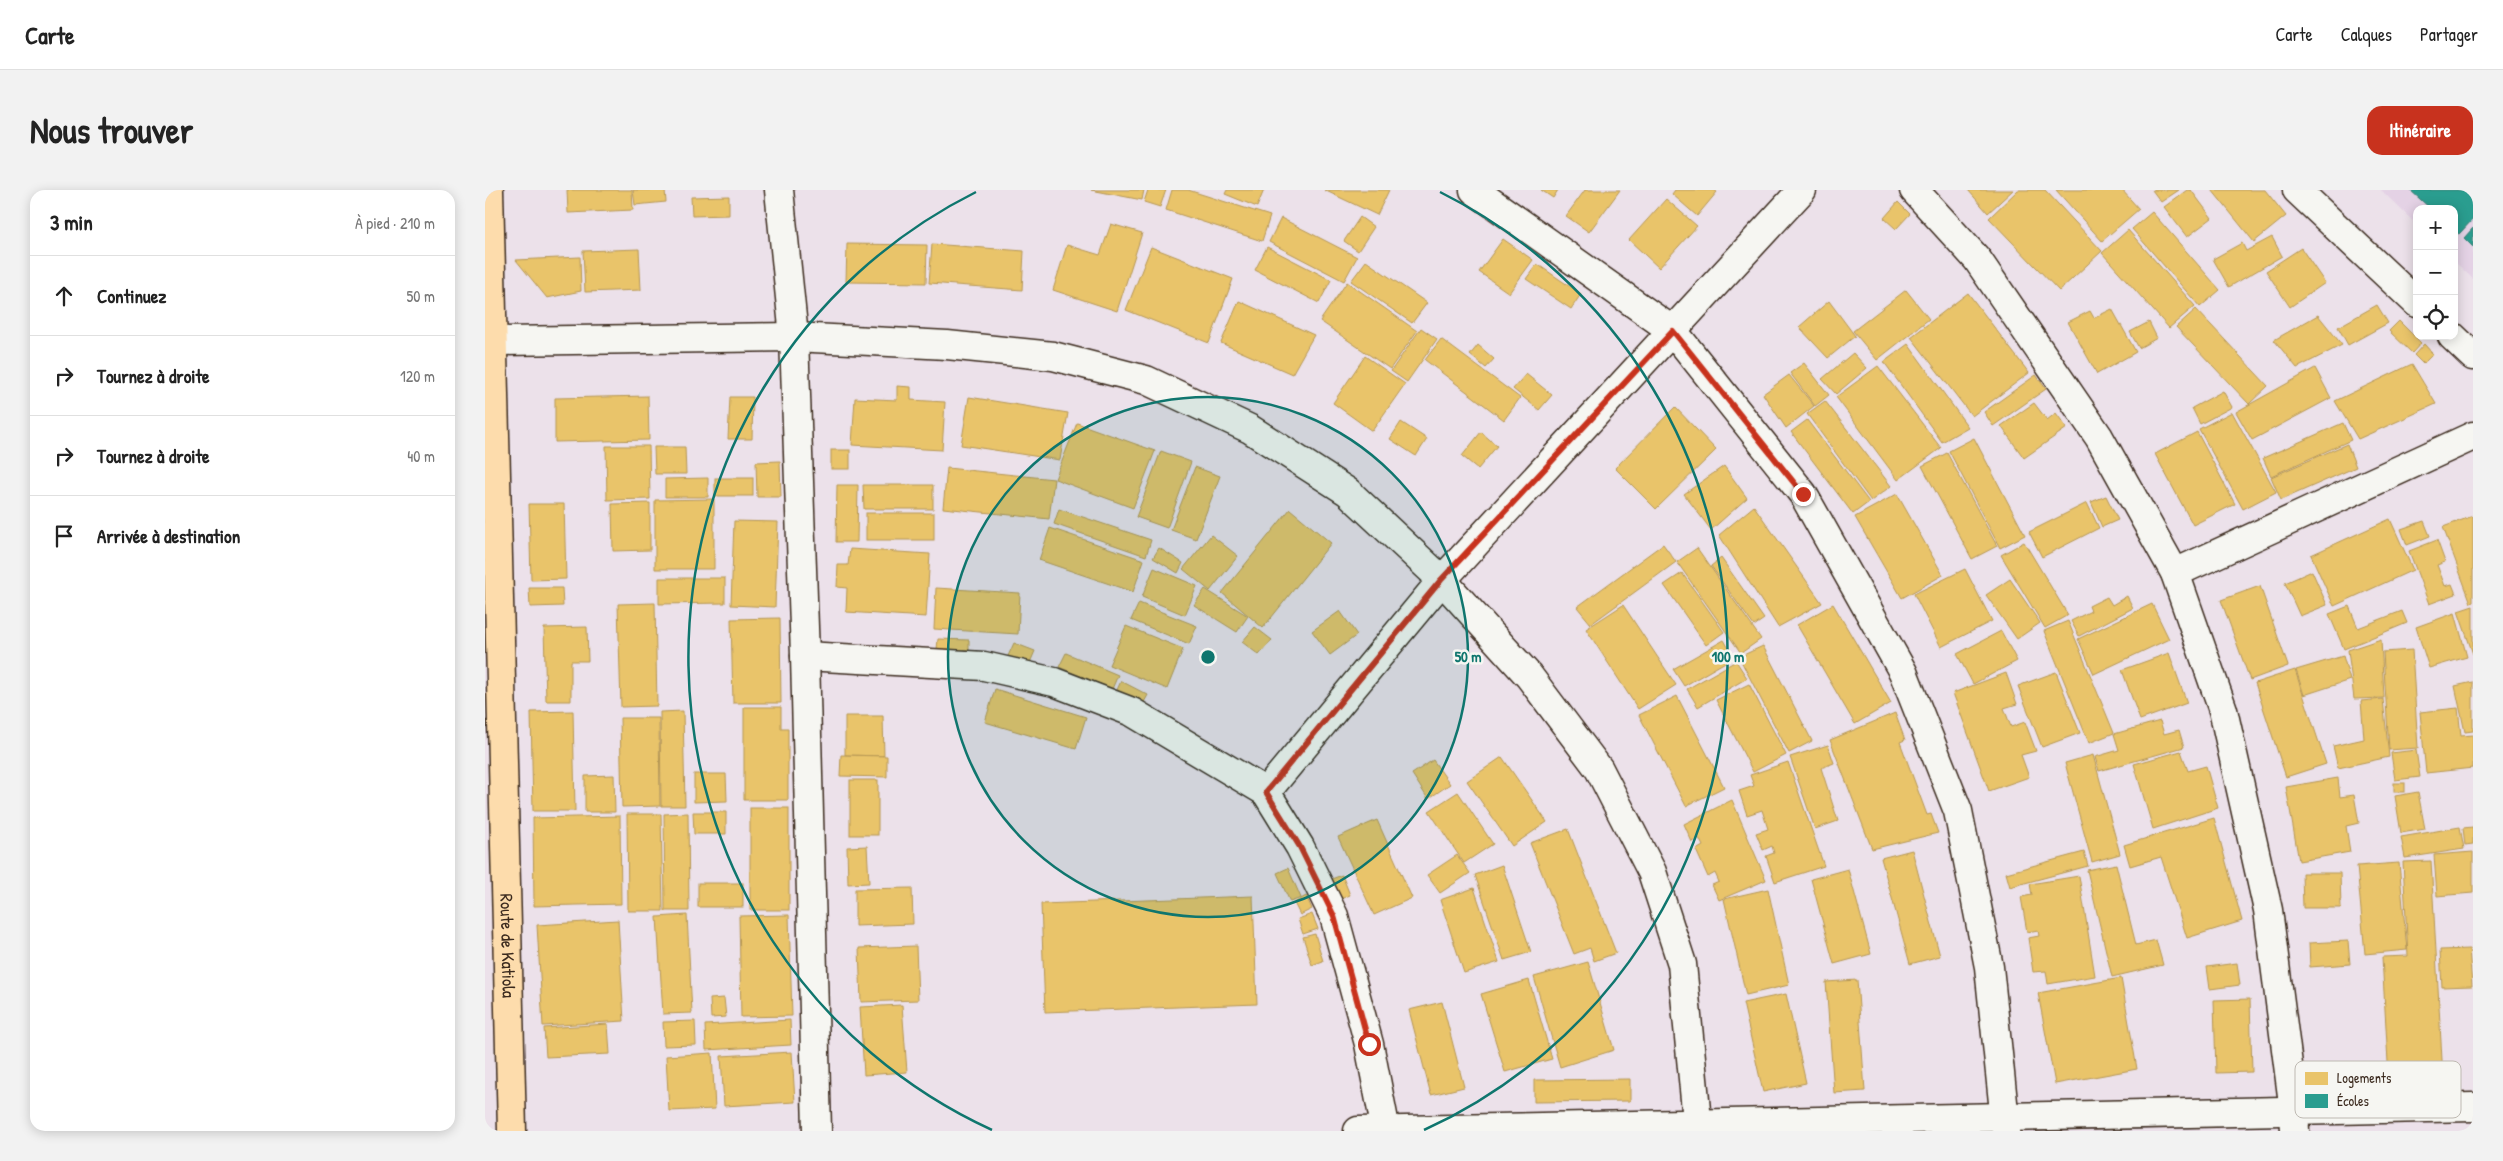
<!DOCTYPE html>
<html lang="fr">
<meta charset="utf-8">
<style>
body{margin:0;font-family:"Patrick Hand",sans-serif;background:#f2f2f2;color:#222}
.controls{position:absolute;right:15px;top:15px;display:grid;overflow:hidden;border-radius:10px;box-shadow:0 2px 12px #0003}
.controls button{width:45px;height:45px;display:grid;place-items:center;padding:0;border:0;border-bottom:1px solid #e0e0e0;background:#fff;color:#222;font:25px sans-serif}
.stop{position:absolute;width:15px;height:15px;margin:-11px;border:4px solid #c8321e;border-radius:50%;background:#fff}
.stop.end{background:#c8321e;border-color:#fff;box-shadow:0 1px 5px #0008}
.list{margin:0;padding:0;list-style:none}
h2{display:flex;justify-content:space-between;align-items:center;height:65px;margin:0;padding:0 20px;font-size:21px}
h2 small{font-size:16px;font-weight:400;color:#767676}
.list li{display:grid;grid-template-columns:32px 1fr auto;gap:15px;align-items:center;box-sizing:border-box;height:80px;padding:0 20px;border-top:1px solid #e0e0e0}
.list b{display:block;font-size:19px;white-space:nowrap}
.list em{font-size:16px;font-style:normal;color:#767676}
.icon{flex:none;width:28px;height:28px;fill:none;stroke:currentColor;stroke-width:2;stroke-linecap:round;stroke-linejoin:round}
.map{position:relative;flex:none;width:1988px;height:941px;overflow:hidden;border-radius:15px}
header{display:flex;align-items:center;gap:30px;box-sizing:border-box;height:70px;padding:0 25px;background:#fff;border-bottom:1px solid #e0e0e0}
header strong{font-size:24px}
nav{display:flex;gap:28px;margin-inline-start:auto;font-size:18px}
.intro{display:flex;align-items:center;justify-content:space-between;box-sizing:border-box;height:120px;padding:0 30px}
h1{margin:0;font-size:35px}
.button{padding:12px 22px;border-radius:15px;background:#c8321e;color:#fff;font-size:18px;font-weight:700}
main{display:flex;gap:30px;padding:0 30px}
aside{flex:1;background:#fff;border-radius:15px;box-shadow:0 2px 12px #0003}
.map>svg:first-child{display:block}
.built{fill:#e4d2e5}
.homes{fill:#e9c46a;stroke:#b59653}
.schools{fill:#2a9d8f;stroke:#2f7a6d}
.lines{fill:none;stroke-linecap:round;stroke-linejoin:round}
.minor-casing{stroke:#3b2a1e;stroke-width:31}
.trunk-casing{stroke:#3b2a1e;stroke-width:31}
.minor{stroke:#f6f6f2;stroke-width:28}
.trunk{stroke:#fddcac;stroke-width:28}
.route{stroke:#c8321e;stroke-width:6}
.ring{fill:none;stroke:#0f766e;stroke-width:2.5}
.labels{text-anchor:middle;stroke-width:5;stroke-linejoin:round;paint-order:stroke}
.street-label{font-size:18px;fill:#3b2a1e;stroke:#f6f6f2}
.key{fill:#f6f6f2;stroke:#beb9b2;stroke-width:1}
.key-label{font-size:14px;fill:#3b2a1e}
.centre{fill:#0f766e;stroke:#f6f6f2;stroke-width:2.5}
.ring-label{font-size:15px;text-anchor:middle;font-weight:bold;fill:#0f766e;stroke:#f6f6f2;stroke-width:5;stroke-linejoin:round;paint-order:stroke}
</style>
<header>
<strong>Carte</strong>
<nav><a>Carte</a><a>Calques</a><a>Partager</a></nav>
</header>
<div class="intro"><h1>Nous trouver</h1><a class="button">Itinéraire</a></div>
<main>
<aside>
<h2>3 min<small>À pied · 210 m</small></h2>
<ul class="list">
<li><svg class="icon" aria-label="ahead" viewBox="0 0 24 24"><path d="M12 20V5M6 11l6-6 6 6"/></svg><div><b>Continuez</b></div><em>50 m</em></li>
<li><svg class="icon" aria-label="right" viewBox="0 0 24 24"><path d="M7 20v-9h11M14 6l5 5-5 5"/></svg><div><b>Tournez à droite</b></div><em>120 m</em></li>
<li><svg class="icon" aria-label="right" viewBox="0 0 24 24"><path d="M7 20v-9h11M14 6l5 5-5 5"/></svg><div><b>Tournez à droite</b></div><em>40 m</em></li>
<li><svg class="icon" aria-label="arrive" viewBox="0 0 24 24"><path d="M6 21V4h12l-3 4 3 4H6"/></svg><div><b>Arrivée à destination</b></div></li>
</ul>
</aside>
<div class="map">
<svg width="1988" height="941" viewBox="0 0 1988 941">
<rect width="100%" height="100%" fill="#ece1ea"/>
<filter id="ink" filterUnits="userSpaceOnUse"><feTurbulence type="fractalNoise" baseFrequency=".02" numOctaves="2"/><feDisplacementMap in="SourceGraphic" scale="10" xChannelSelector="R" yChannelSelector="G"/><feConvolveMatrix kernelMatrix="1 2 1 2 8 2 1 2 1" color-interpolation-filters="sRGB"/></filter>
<g filter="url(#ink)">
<!-- built -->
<polygon class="built" points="1896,0 1988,0 1988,89 1969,71 1969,19 1932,19 1932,35"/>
<!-- homes -->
<g class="homes">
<polygon points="82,0 147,0 148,20 83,23"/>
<polygon points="148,0 180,0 181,12 150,15"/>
<polygon points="606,0 659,0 657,10"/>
<polygon points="663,0 681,0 675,17 659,12"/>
<polygon points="687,0 703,0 785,26 777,51 681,20"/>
<polygon points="742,0 779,0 772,17 740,4"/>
<polygon points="839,0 904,0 892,25"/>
<polygon points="1056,0 1073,0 1068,8"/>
<polygon points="1100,0 1135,0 1104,42 1081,26"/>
<polygon points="1190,0 1229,0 1232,2 1212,26 1187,4"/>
<polygon points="1483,0 1528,0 1503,23"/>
<polygon points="1533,0 1560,0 1617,61 1574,101 1504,28"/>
<polygon points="1571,0 1637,0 1654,19 1617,51"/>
<polygon points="1667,0 1694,0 1676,12"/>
<polygon points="1702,0 1706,0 1727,28 1702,47 1679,17"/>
<polygon points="1727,0 1780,0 1801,26 1769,52"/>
<polygon points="244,6 244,25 207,26 206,7"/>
<polygon points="1181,9 1212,36 1174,78 1144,50"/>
<polygon points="1413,12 1425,24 1411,39 1399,28"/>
<polygon points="1667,22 1735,100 1715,117 1647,39"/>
<polygon points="875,27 889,37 873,61 859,51"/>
<polygon points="796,28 872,67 859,91 784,52"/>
<polygon points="626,34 657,43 632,121 568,100 582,55 615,65"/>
<polygon points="1643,40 1710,116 1684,138 1617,63"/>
<polygon points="1787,47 1797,66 1744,97 1728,69 1757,53 1761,61"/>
<polygon points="1018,49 1048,70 1024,103 994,82"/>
<polygon points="362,54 442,55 441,93 361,92"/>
<polygon points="447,54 539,61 537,100 444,93"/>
<polygon points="666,57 748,89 724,153 641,120"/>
<polygon points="782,57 846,90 834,113 770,80"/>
<polygon points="1816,58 1840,93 1805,117 1781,81"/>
<polygon points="154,59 156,100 100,102 98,61"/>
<polygon points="95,67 96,101 62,108 31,70"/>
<polygon points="881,71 942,113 927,133 866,91"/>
<polygon points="1052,74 1096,104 1086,119 1041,89"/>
<polygon points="862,92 932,141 905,179 835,131"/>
<polygon points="1421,100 1444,129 1392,170 1368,141"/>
<polygon points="1483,103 1544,183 1487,226 1426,147"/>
<polygon points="754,111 829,145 807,184 736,153"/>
<polygon points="1344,111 1370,146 1343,168 1314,137"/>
<polygon points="1892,115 1903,133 1863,155 1853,137"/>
<polygon points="1627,119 1651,162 1612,184 1583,132 1605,121 1609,128"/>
<polygon points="1711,119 1783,196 1764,214 1691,137"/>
<polygon points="1833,125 1857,155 1812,178 1789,150"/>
<polygon points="1914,131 1936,153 1927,163 1904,141"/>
<polygon points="1664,132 1672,148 1654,158 1645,142"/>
<polygon points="936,138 952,149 922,192 906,181"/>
<polygon points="956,149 1035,208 1019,230 940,170"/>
<polygon points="1423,154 1483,237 1457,252 1399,172"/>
<polygon points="1939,154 1948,164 1938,174 1929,165"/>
<polygon points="993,155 1009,169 1001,178 985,165"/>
<polygon points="1368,163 1382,178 1351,204 1337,189"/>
<polygon points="880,166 920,194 887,241 848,213"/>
<polygon points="1319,173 1344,205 1330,216 1305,183"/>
<polygon points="1927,174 1951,214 1873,249 1850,211"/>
<polygon points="1393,176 1456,258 1413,290 1351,207"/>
<polygon points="1830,178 1846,208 1767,250 1751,222"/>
<polygon points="1041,184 1067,205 1054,220 1028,199"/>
<polygon points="1304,185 1329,216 1301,238 1278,204"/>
<polygon points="1551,185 1561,199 1508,236 1499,222"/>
<polygon points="412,196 426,197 426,210 460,212 457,260 367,255 370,208 412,210"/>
<polygon points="1738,201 1747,217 1715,234 1707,218"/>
<polygon points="163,206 164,250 70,252 70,208"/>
<polygon points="245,207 268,207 267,249 243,249"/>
<polygon points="484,207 583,223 575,270 476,255"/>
<polygon points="1340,211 1406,296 1386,311 1322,224"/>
<polygon points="1549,213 1562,230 1571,223 1582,238 1539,268 1516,236"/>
<polygon points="1190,217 1231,260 1171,319 1130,278"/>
<polygon points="1747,222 1791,302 1758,319 1714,239"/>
<polygon points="1322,230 1384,312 1368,324 1306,242"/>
<polygon points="916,232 942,249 931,266 905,249"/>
<polygon points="592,233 670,261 648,318 570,289"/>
<polygon points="1858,233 1866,250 1786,286 1778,268"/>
<polygon points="996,242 1012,256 993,279 977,266"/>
<polygon points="1712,242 1750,314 1708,335 1670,264"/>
<polygon points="1489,248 1540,345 1515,358 1464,261"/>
<polygon points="1862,254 1871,277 1796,310 1786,287"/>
<polygon points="121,256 164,256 165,309 122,310"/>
<polygon points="169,257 200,257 201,284 170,284"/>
<rect x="346" y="260" width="19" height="19"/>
<polygon points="676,261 706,272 682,338 651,327"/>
<polygon points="1462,263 1512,356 1487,369 1437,276"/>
<polygon points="295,271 296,307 272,307 271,272"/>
<polygon points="1239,276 1262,308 1226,340 1199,304"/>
<polygon points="710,277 735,286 711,349 686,340"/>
<polygon points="462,278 569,289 564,329 458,318"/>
<polygon points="223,288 223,307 180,307 180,289"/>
<rect x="230" y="288" width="38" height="18"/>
<polygon points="352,295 373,295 372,352 351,352"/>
<polygon points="378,295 448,295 448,319 379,319"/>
<polygon points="1412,304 1458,385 1417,408 1370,327"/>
<polygon points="1621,306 1633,330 1617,337 1606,312"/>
<polygon points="229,309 229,379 170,379 170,310"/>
<polygon points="165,313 165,360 128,361 127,314"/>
<polygon points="1602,313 1614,338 1557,367 1544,342"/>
<polygon points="44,314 79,314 81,389 46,390"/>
<polygon points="1269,316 1337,413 1293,437 1234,345"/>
<polygon points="574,319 666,350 661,366 569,334"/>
<polygon points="805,319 846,353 778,438 737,403"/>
<rect x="381" y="323" width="68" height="27"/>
<polygon points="1988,326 1988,412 1986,413 1958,337"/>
<polygon points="1905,329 1928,380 1849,416 1826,365"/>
<polygon points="249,331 293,332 290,417 246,415"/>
<polygon points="1939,331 1945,346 1922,355 1916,339"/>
<polygon points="565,338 659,370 648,402 554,370"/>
<polygon points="726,345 753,366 725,401 698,379"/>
<polygon points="1952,350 1960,372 1952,375 1960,396 1967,394 1971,404 1944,414 1924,361"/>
<polygon points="1539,352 1583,425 1560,438 1516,365"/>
<polygon points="1178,354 1191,372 1106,434 1092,417"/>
<polygon points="674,358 698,373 693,383 668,368"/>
<polygon points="1212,358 1276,449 1256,463 1192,372"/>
<polygon points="365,359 445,364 441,427 361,422 362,398 352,397 353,375 363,375"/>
<polygon points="1236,368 1279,429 1269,436 1226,376"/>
<polygon points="669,378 712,396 700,425 657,407"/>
<polygon points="1480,379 1507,431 1456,457 1429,404"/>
<polygon points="1827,381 1842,415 1815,426 1800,393"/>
<polygon points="1197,383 1239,442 1221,455 1179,395"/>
<polygon points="174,388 240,388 240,413 174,414"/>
<polygon points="1525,389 1555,433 1532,449 1501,405"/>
<polygon points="1775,396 1803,476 1765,490 1736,410"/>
<polygon points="44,398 77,398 78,416 45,417"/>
<polygon points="451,398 535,403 533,444 449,439"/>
<polygon points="720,399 763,426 752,442 709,415"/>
<polygon points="1642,406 1648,418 1594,446 1586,431 1606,421 1604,416 1622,407 1627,415"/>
<polygon points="170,413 172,516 136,517 133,414"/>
<polygon points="654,413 712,436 704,454 646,430"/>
<polygon points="1348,414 1406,513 1370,534 1312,435"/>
<polygon points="1667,414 1684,449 1609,484 1593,449"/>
<polygon points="1138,415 1191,495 1153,519 1101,439"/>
<polygon points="1864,416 1873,438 1917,421 1922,433 1859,459 1844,424"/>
<polygon points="1988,416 1988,464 1973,421"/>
<polygon points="855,421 872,445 845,465 827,441"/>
<polygon points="1970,423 1982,467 1944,478 1931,437"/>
<polygon points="295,428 296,513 248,513 246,429"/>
<polygon points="1583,431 1629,543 1604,553 1559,441"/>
<polygon points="641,436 698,459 682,499 624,475"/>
<polygon points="102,437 103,471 86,471 86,511 61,511 59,438"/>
<polygon points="770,437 787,450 774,465 757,452"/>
<polygon points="1516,441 1532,471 1488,494 1472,464"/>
<polygon points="453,449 484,450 484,460 452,459"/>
<polygon points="1896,449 1899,508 1869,509 1863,460"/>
<polygon points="1239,450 1249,467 1199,496 1188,479"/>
<polygon points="529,453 550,461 544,475 523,466"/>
<polygon points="1278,456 1327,551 1304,563 1254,467"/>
<polygon points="1927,460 1933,558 1904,560 1898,462"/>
<polygon points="581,463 633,485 627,499 574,477"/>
<polygon points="1684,463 1702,513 1655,530 1637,480"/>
<polygon points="1858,466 1865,490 1819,505 1811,480"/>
<polygon points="1251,471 1262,488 1213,517 1202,499"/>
<polygon points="1810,480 1841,574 1801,587 1770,493"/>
<polygon points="1571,482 1595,543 1557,557 1533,496"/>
<polygon points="1521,483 1532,514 1519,518 1526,537 1540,532 1551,561 1536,565 1544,587 1504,601 1468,503"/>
<polygon points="636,491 663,505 658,514 632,500"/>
<polygon points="1988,492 1988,541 1980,542 1970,496"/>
<polygon points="1264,494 1301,565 1268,582 1231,510"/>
<polygon points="510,499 601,527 591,559 500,532"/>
<polygon points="1192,506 1239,597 1201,616 1154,525"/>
<polygon points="1898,509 1904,567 1853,578 1848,556 1879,549 1876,511"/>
<polygon points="259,517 296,517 296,538 303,538 303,610 259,610"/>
<polygon points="1973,518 1976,546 1988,545 1988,578 1941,583 1935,522"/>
<polygon points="88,521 90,621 48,621 46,522"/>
<polygon points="198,521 200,616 176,616 175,522"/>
<polygon points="1410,523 1420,550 1415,552 1442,625 1446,624 1453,643 1387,659 1345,550"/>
<polygon points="360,526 398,526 399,566 360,565"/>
<polygon points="135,528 174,528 175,616 137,617"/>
<polygon points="1675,531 1679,544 1694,540 1699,557 1614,581 1610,567 1634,560 1629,544"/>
<polygon points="1343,555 1349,573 1336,578 1353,631 1330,639 1305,567"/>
<polygon points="1931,560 1935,587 1910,590 1906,563"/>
<polygon points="1696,561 1703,581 1721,576 1733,618 1668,639 1649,574"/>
<polygon points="356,565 402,566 402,587 355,586"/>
<polygon points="1608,565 1635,664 1607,672 1580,573"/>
<polygon points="1017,567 1062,632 1027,656 982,591"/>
<polygon points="948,570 965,594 943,609 927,584"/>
<polygon points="1303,572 1339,676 1290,692 1281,666 1289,663 1287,656 1278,660 1271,643 1283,639 1277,620 1262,625 1254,601 1269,596 1265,585"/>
<polygon points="209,584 241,584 242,611 209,612"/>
<polygon points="129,585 130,622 100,622 100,586"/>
<polygon points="1853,588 1855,607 1869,605 1874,633 1861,636 1865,662 1814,671 1801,597"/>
<rect x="365" y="590" width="28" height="55"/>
<rect x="1909" y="593" width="11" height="9"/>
<polygon points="973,602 1008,654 979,673 944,621"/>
<polygon points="1933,602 1940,639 1916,643 1910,606"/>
<polygon points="1247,610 1281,690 1234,710 1227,695 1234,692 1230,683 1223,687 1211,660 1218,656 1214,648 1207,652 1199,634"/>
<rect x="265" y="618" width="39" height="102"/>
<polygon points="208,622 241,622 241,644 209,644"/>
<polygon points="203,623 204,721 180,721 179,624"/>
<polygon points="142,624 176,624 178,721 143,721"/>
<polygon points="135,626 136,714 49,716 48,628"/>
<polygon points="1729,628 1757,731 1702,748 1676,667 1645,676 1639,655"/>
<polygon points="892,630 927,708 889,725 853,647"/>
<polygon points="1975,637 1979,659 1920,668 1916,647"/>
<polygon points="1988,637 1988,654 1980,655 1978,638"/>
<polygon points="1083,639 1131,763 1109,771 1105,758 1089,764 1045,653"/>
<polygon points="382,656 384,693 363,694 362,657"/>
<polygon points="1427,660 1455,766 1425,774 1396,668"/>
<polygon points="1599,662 1603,676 1525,697 1521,683"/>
<polygon points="1988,662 1988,703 1952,706 1949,665"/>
<polygon points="972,665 985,683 955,703 942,685"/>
<polygon points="1946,671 1958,888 1904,890 1897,767 1923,766 1918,672"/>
<polygon points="1914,673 1922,760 1880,764 1872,676"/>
<polygon points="1631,674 1651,755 1671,750 1678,775 1627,787 1602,680"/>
<polygon points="1017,675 1046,762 1019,770 990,685"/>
<polygon points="803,678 816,708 805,712 792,683"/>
<polygon points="1363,679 1386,764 1349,774 1326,689"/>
<polygon points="1817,683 1855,683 1856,718 1818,718"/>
<polygon points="857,685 865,705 853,710 844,690"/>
<polygon points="1594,686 1610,786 1563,794 1561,781 1548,782 1543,748 1554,746 1553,740 1542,742 1536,707 1547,705 1545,694"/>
<rect x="213" y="693" width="45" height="24"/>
<polygon points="427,698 428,734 370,736 370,699"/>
<polygon points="989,698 1014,772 979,783 955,710"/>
<polygon points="1283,699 1304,795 1261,805 1239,709"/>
<polygon points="768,706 772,814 560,822 556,714"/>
<polygon points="821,706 827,719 815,725 809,713"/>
<polygon points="827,724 833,739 818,744 813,729"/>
<polygon points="202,725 207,823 178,824 172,727"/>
<polygon points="304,725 307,826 256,827 254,726"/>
<polygon points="133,730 139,831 58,836 52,735"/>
<polygon points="830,744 838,771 827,775 818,747"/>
<polygon points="1863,751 1865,774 1825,777 1824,753"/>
<polygon points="431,756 433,810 376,812 374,758"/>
<polygon points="1984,759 1987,796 1957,797 1955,760"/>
<polygon points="1103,772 1129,860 1075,877 1049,787"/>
<polygon points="1752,773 1755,795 1725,799 1722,777"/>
<polygon points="1636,788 1652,879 1570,894 1553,803"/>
<polygon points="1044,790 1067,869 1020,882 996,804"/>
<polygon points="1372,790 1380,901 1349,903 1341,792"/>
<polygon points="1301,804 1321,893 1278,902 1258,813"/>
<polygon points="239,808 241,827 226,828 225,809"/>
<polygon points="1765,809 1767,882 1731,883 1729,810"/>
<polygon points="957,812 979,897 946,905 924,820"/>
<polygon points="417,815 422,882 379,885 375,817"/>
<polygon points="305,830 306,855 221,860 220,835"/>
<polygon points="210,831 211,855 179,856 178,832"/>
<polygon points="123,834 125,864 61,867 59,838"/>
<polygon points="307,862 310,912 239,916 236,866"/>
<polygon points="227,863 230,919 184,921 181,866"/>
<polygon points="1145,889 1145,911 1049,912 1049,890"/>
</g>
<!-- schools -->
<g class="schools">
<polygon points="1925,0 1988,0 1988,29 1974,44 1969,41 1969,19 1946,19"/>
<polygon points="1988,38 1988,57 1979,48"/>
</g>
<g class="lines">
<!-- minor casing -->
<g class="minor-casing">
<g id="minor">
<polyline points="294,0 309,147 320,466 332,941"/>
<polyline points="989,0 1188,141 1318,304 1418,482 1473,621 1504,777 1521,941"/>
<polyline points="1429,0 1492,69 1614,247 1690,383 1738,520 1783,720 1809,921 1810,941"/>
<polyline points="1812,0 1932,113"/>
<polyline points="1967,146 1988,166"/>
<polyline points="8,151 309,147 462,155 568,166 661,190 765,239 863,302 957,390 1044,486 1114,579 1167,682 1197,774 1213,941"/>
<polyline points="1690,383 1988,246"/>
<polyline points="320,466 499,476 569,492 647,522 781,602 815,657 849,726 884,854 901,941"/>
<polyline points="781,602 957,390 1317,0"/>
<polyline points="873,941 1988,917"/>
</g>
</g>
<!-- trunk casing -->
<g class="trunk-casing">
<g id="trunk">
<path id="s1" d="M4,0L27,941"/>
</g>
</g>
<!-- minor -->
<use href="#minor" class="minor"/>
<!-- trunk -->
<use href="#trunk" class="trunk"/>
</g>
</g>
<g class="lines" filter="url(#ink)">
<!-- route -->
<polyline class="route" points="884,854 849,726 815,657 781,602 956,390 1188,141 1318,304"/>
</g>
<!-- distance rings -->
<circle cx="723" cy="467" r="260" fill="#0f766e" fill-opacity=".12"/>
<g class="ring">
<circle cx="723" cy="467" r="260"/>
<path d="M507 940A520 520 0 0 1 491 2M955 2A520 520 0 0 1 939 940"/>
</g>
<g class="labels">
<!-- street labels -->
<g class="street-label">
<text dy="6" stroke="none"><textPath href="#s1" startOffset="756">Route de Katiola</textPath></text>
</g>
</g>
<!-- legend -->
<rect x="1810" y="871" width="166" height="57" rx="8" class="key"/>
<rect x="1820" y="882" width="23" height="13" fill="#e9c46a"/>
<rect x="1820" y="904" width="23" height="14" fill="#2a9d8f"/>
<g class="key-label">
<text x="1852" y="893">Logements</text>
<text x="1852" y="916">Écoles</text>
</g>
<circle cx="723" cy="467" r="8" class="centre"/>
<g class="ring-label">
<text x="983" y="472">50 m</text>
<text x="1243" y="472">100 m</text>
</g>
</svg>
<div class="controls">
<button>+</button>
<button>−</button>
<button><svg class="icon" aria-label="locate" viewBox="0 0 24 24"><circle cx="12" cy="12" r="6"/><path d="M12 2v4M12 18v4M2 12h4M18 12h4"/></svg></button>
</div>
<div class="stop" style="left:884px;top:854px"></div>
<div class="stop end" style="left:1318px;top:304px"></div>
</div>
</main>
